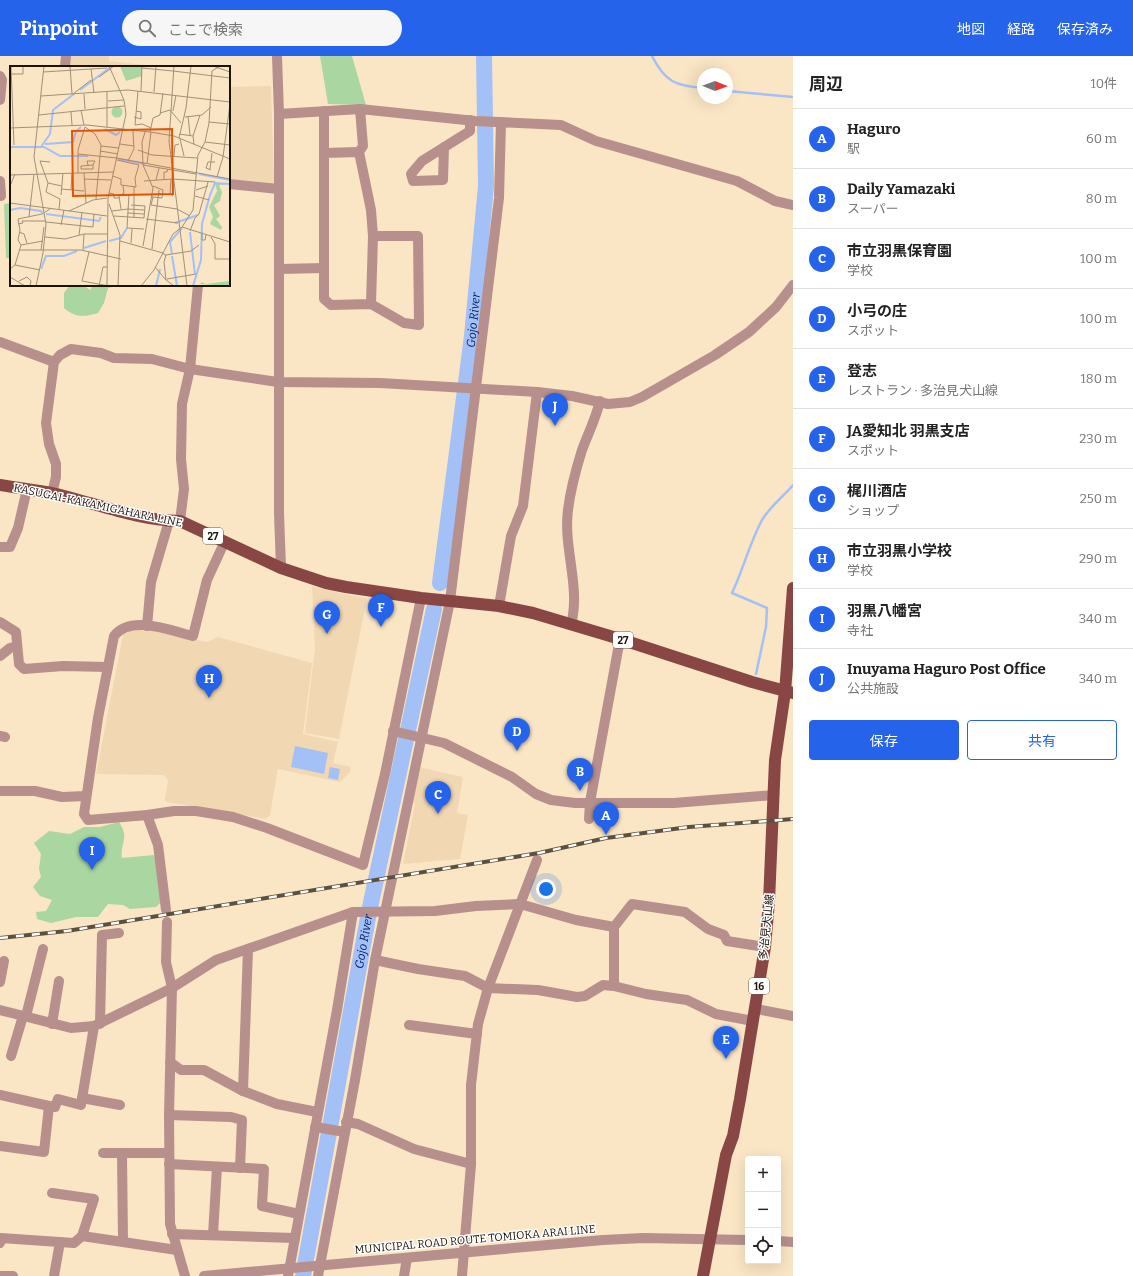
<!DOCTYPE html>
<html lang="ja">
<meta charset="utf-8">
<style>
body{margin:0;font-family:Bitter,"Noto Sans JP",serif;background:#f6f6f6;color:#222}
.controls{position:absolute;right:12px;bottom:12px;display:grid;overflow:hidden;border-radius:4px;box-shadow:0 4px 16px #0002}
.controls button{width:36px;height:36px;display:grid;place-items:center;padding:0;border:0;border-bottom:1px solid #e0e0e0;background:#fff;color:#222;font:20px sans-serif}
.compass{position:absolute;left:697px;top:12px;width:36px;height:36px;border-radius:50%;background:#fff;box-shadow:0 4px 16px #0002;rotate:91deg}
.you{position:absolute;left:546px;top:833px;width:14px;height:14px;margin:-10px;border:3px solid #fff;border-radius:50%;background:#1a73e8;box-shadow:0 0 0 6px #1a73e833}
.badge{display:grid;place-items:center;width:26px;height:26px;border-radius:50%;background:#2563eb;color:#fff;font-size:13px;font-weight:700}
.pin{position:absolute;translate:-50% -33px;filter:drop-shadow(0 1px 2px #0008)}
.pin::after{content:'';position:absolute;top:21px;width:14px;height:12px;background:inherit;clip-path:polygon(0 0,100% 0,50% 100%)}
.list{margin:0;padding:0;list-style:none}
h2{display:flex;justify-content:space-between;align-items:center;height:52px;margin:0;padding:0 16px;font-size:17px}
h2 small{font-size:13px;font-weight:400;color:#767676}
.list li{display:grid;grid-template-columns:26px 1fr auto;gap:12px;align-items:center;box-sizing:border-box;height:60px;padding:0 16px;border-top:1px solid #e0e0e0}
.list b{display:block;font-size:15px;white-space:nowrap}
.list p{margin:0;font-size:13px;white-space:nowrap;color:#767676}
.list em{font-size:13px;font-style:normal;color:#767676}
.actions{display:flex;gap:8px;padding:12px 16px}
.actions a{flex:1;padding:9px 0;border:1px solid #2563eb;border-radius:4px;text-align:center;font-size:14px;color:#2563eb}
.actions .main{background:#2563eb;color:#fff}
.icon{flex:none;width:22px;height:22px;fill:none;stroke:currentColor;stroke-width:2;stroke-linecap:round;stroke-linejoin:round}
.map{position:relative;flex:none;width:793px;height:1220px;overflow:hidden}
header{display:flex;align-items:center;gap:24px;box-sizing:border-box;height:56px;padding:0 20px;background:#2563eb;color:#fff}
header strong{font-size:19px}
nav{display:flex;gap:22px;margin-inline-start:auto;font-size:14px}
.search{width:280px;height:36px;background:#f6f6f6;display:flex;align-items:center;gap:10px;box-sizing:border-box;padding:0 14px;border-radius:22px;color:#767676;font-size:15px}
main{display:flex}
aside{flex:1;background:#fff}
.map>svg:first-child{display:block}
.built{fill:#f1d8b3}
.green{fill:#aad6a1}
.water{fill:#a3c0f7}
.lines{fill:none;stroke-linecap:round;stroke-linejoin:round}
.stream{stroke:#a3c0f7;stroke-width:2.5}
.river{stroke:#a3c0f7;stroke-width:16}
.minor{stroke:#b7908d;stroke-width:10}
.major{stroke:#884744;stroke-width:12}
.rail-casing{stroke:#5c5140;stroke-width:4}
.rail{stroke:#fff;stroke-width:2.5;stroke-dasharray:8;stroke-linecap:butt}
.labels{text-anchor:middle;stroke-width:3;stroke-linejoin:round;paint-order:stroke}
.shield{fill:#fff;stroke:#5f5a53;stroke-width:1}
.shield-label{font-size:10px;font-weight:bold;fill:#1b1409}
.street-label{font-size:11px;fill:#1b1409;stroke:#fff}
.water-label{font-size:12px;font-style:italic;fill:#02226d;stroke:#fff}
.inset-river{fill:none;stroke:#a3c0f7;stroke-width:2}
.inset-road{fill:none;stroke:#a1917a;stroke-width:1}
.view{fill:#de560c;fill-opacity:0.15;stroke:#de560c;stroke-width:2}
.inset-edge{fill:none;stroke:#1b1409;stroke-width:2}
</style>
<header>
<strong>Pinpoint</strong>
<div class="search"><svg class="icon" aria-label="search" viewBox="0 0 24 24"><circle cx="10" cy="10" r="6"/><path d="M15 15l6 6"/></svg>ここで検索</div>
<nav><a>地図</a><a>経路</a><a>保存済み</a></nav>
</header>
<main>
<div class="map">
<svg width="793" height="1220" viewBox="0 0 793 1220">
<rect width="100%" height="100%" fill="#fae5c5"/>
<!-- built -->
<g class="built">
<polygon points="71,0 109,0 109,5 164,11 70,11"/>
<polygon points="271,30 274,129 229,126 229,31"/>
<polygon points="312,530 344,538 367,542 339,683 305,677 315,592"/>
<polygon points="140,571 207,586 218,581 312,607 303,678 338,686 333,707 351,711 350,716 340,726 278,713 270,759 266,763 167,746 165,743 168,724 164,719 96,718 123,579"/>
<polygon points="418,711 463,721 457,757 468,759 460,803 403,808 415,747 411,746"/>
</g>
<!-- green -->
<g class="green">
<polygon points="320,0 352,0 366,49 328,48"/>
<polygon points="11,147 11,202 6,202 4,148"/>
<path d="M70,229H83L90,234L93,229H121L108,232L104,247L98,257C84,261 76,262 64,252V237Z"/>
<path d="M119,766C130,783 120,786 122,802L154,799L159,816L163,844L156,851L130,853L123,849L108,848L98,861H76L51,867L37,863L36,856L46,855L52,844L40,840L33,831L41,821L39,813L41,798L34,787L49,775L70,778L84,771H100Z"/>
</g>
<!-- water -->
<g class="water">
<polygon points="295,690 328,697 324,718 291,711"/>
<polygon points="330,711 340,713 338,724 328,722"/>
</g>
<g class="lines">
<!-- stream -->
<g class="stream">
<path d="M652,0C665,26 676,30 703,32"/>
<polyline points="727,35 793,41"/>
<path d="M756,618L766,571L767,552L732,537C743,514 749,489 761,466C768,452 783,441 793,429"/>
</g>
<!-- river -->
<g class="river">
<path id="s1" d="M440,527L472,280L486,130L484,0"/>
<path id="s2" d="M303,1220L369,856L434,553"/>
</g>
<!-- minor -->
<g class="minor">
<polyline points="277,0 279,58 279,457 281,512"/>
<polyline points="65,11 66,0"/>
<polyline points="0,20 2,24 0,44"/>
<polyline points="324,55 324,97"/>
<polyline points="279,58 360,53 475,65 561,69 596,85 737,125 775,145 793,149"/>
<polyline points="444,91 443,124 413,125 411,118 422,105 470,75 470,64"/>
<polyline points="359,96 363,90 360,53"/>
<polyline points="0,125 1,140"/>
<polyline points="229,128 278,133"/>
<polyline points="279,213 324,212"/>
<polyline points="371,248 331,249 324,243 324,97 359,96 371,154 373,180 371,248 404,267 419,269 418,180 373,180"/>
<polyline points="0,286 54,306 60,299 71,293 101,297 114,302 152,303 190,313 278,326 380,327 537,336 572,340 608,348 630,346 642,341 715,299 749,276 776,251 793,229"/>
<polyline points="52,437 56,421 56,408 49,388 46,367 54,306"/>
<polyline points="180,465 184,433 181,403 182,348 190,313 198,229"/>
<path d="M225,485L207,524L193,580C171,575 131,558 114,580L98,662L84,758L88,764L147,759L174,755H196L233,761L267,772L363,809L385,718L421,542"/>
<polyline points="0,491 10,491 18,472 27,433"/>
<polyline points="499,550 511,480 523,450 537,336"/>
<polyline points="0,566 16,576 19,608 24,613 63,610 108,611"/>
<path d="M571,569C581,531 563,492 568,454C570,437 577,410 582,394C588,378 596,362 600,345"/>
<polyline points="147,570 151,526 169,465"/>
<polyline points="0,600 10,592 17,590"/>
<polyline points="393,675 444,687 512,721 536,738 551,744 575,747 674,747 774,739"/>
<polyline points="0,680 5,681"/>
<polyline points="0,735 35,735 62,741 86,740"/>
<polyline points="147,759 158,789 166,854"/>
<polyline points="589,763 590,746 620,583"/>
<polyline points="167,866 166,906 172,932 169,1059 170,1168 185,1220"/>
<polyline points="375,904 418,913 465,920 488,932 538,934 577,941 585,940 603,929 614,930 646,938 687,944 716,958 753,965"/>
<polyline points="0,926 4,905"/>
<polyline points="614,930 614,871 632,848 685,856 708,873 724,879 727,885 765,891"/>
<polyline points="756,953 793,960"/>
<polyline points="0,954 71,972 94,970 172,932 216,904 353,856 435,855 476,850 520,848 576,864 614,871"/>
<polyline points="26,960 43,893"/>
<polyline points="52,968 59,925"/>
<polyline points="100,968 102,879 119,877"/>
<polyline points="409,969 477,978"/>
<polyline points="11,1000 23,960"/>
<polyline points="170,1006 181,1014 204,1014 243,1035 277,1048 317,1056"/>
<polyline points="243,1035 248,893"/>
<polyline points="0,1039 49,1050"/>
<polyline points="82,1042 120,1049"/>
<polyline points="169,1059 231,1061 242,1064 240,1112"/>
<polyline points="346,1066 358,1068 414,1093 471,1108"/>
<polyline points="315,1071 345,1076"/>
<polyline points="0,1090 44,1096 49,1050 55,1051 58,1043 81,1049 94,970"/>
<polyline points="103,1097 169,1097"/>
<polyline points="122,1097 123,1186"/>
<polyline points="169,1108 264,1113 262,1150 299,1158"/>
<polyline points="52,1137 94,1143 82,1180"/>
<polyline points="172,1178 295,1182"/>
<polyline points="213,1179 217,1111"/>
<polyline points="778,1185 793,1186"/>
<polyline points="0,1187 1,1182 74,1187 82,1180 177,1194"/>
<polyline points="0,1220 13,1220"/>
<polyline points="54,1220 60,1186"/>
<polyline points="204,1220 603,1184 643,1182 748,1184"/>
<polyline points="288,1220 337,954 353,856"/>
<polyline points="318,1220 355,1024 375,904 450,545 499,142 501,66"/>
<polyline points="404,1220 407,1202"/>
<polyline points="462,1220 471,1108 471,1029 478,968 488,932 537,804"/>
</g>
<!-- major -->
<g class="major">
<path d="M0,429C17,432 35,434 52,437C93,446 138,465 180,465L281,512L326,527L346,531L421,542L499,550L533,557L620,583L752,626L793,637"/>
<polyline points="703,1220 726,1099 733,1080 740,1043 765,891 769,846 775,704 785,636 793,532"/>
</g>
<!-- rail casing -->
<g class="rail-casing">
<polyline id="rail" points="0,882 67,875 539,797 606,782 689,771 793,763"/>
</g>
<!-- rail -->
<use href="#rail" class="rail"/>
</g>
<g class="labels">
<!-- shield labels -->
<g class="shield">
<rect x="203" y="472" width="20" height="16" rx="3"/>
<rect x="613" y="576" width="20" height="16" rx="3"/>
<rect x="749" y="922" width="20" height="16" rx="3"/>
</g>
<g class="shield-label">
<text x="213" y="484">27</text>
<text x="623" y="588">27</text>
<text x="759" y="934">16</text>
</g>
<!-- street labels -->
<g class="street-label">
<text transform="translate(98 449) rotate(12)" y="4">KASUGAI-KAKAMIGAHARA LINE</text>
<text transform="translate(766 871) rotate(-84)" y="4">多治見犬山線</text>
<text transform="translate(475 1183) rotate(-5)" y="4">MUNICIPAL ROAD ROUTE TOMIOKA ARAI LINE</text>
</g>
<!-- water labels -->
<g class="water-label">
<text dy="4" stroke="none"><textPath href="#s1" startOffset="265">Gojo River</textPath></text>
<text dy="4" stroke="none"><textPath href="#s2" startOffset="340">Gojo River</textPath></text>
</g>
</g>
<!-- overview -->
<g transform="translate(10 10)">
<rect width="220" height="220" fill="#fae5c5"/>
<path d="M110,0H132V10L116,15ZM101.5 46a5.5 5.5 0 1 1 11 0a5.5 5.5 0 1 1-11 0ZM205,117L220,118L209,119L212,126L210,135L204,139L210,150L206,153L212,161L211,164L200,158L203,151L199,141L207,125ZM220,215V220L190,218L192,216L195,218Z" fill="#aad6a1"/>
<path class="inset-river" d="M70,24L102,0M95,63L106,69L110,66M35,78L63,76L66,65L71,61M0,81H34L50,90H78M31,81L40,68L43,44L64,28M108,93L135,98M189,108L220,114M0,144L10,142L31,145L32,147M36,148L89,155L91,151M165,157L188,149M180,166L185,208M99,175L111,172L117,162M74,182L96,175M162,188L160,176L172,162M162,190L167,220M31,203L36,190H54L67,185M146,220L150,203M183,220L191,194L192,158L200,129L205,117L220,118"/>
<path class="inset-road" d="M1,0L4,79M60,0L62,28M164,0L159,75L177,220M203,0L220,6M132,2L163,5M81,3L84,27M163,5L220,12M33,6L97,2M2,8H13V0M89,11L104,0M128,25L125,59L132,58L141,62M131,25L132,0M144,26L146,0M63,28L81,14M74,28L75,43M31,30L118,24L220,36M98,35L114,34M71,44L74,59M163,45L166,29M61,46L62,59M150,47L160,44L171,57M29,49L114,40M178,50L180,69M124,51L131,53V46L126,45M175,51L192,49L201,41M199,56L220,58M75,61L85,68L91,79L86,133M97,61V26M0,62L77,59L140,66L164,70L220,93M140,66L143,52L150,49L153,27M169,68L183,70L184,78M183,70L190,49M169,72L176,42L181,0M170,73L174,90M195,76L220,79M110,78L124,80M91,80L109,82M128,84L142,89L187,92M90,85L108,88M68,88L107,92L220,113M164,90L165,79L169,78M118,95L124,83L123,65M40,96L30,95L38,117L36,126L50,133L49,143M137,98L141,66M78,99L77,95H85L83,99L71,100V103H83V99M133,99L186,108M200,103L202,87M201,104L196,102L198,96H205M68,107V84L75,61M74,107L76,137M0,109L104,106M103,110L111,113V119L126,121L125,112L129,99L107,94M207,111L213,91L220,38M74,113L101,114M161,113L160,128L163,130M146,114L149,102M154,114V106H157L158,103M134,115L163,113L205,116M38,117L52,120M143,120L153,124L152,132L143,131M124,121V152M51,123L74,125M61,124L62,107M186,124L198,120M99,127L104,128V132H109M119,128L117,162L134,163M51,129L53,107M141,130L143,131L141,139L167,143L180,150M185,130L199,134M0,137L97,150M99,138L110,169L108,220M111,143L109,130L114,127L113,120M118,143L134,144M0,144V120L5,108M59,145L83,134L97,132M102,145L118,143M118,147L134,148M189,148L198,116M104,150L134,152L135,140L121,139M19,151L24,108M136,153L168,157M36,156L83,161L84,148M8,158L13,157L12,155H36M51,159L54,144M172,161L220,176M180,165L185,152L189,148M9,166L14,168L17,177M192,168V174H195L196,169M69,169L72,146M35,171L55,173L74,168H97M201,171L205,178V193H220M110,175L153,187M121,177L122,163M11,179L33,175M133,180L143,122L133,99L132,76L135,66M142,183L149,124M9,184H71L111,193M31,184L34,161M73,184L74,168M79,186L72,215L99,220M152,187L156,189L181,185L189,179M156,189L154,196L156,214L164,220M5,199L30,204M145,201L156,214M0,203L5,199L11,179L8,174L10,164L8,153L32,148L40,143M0,211L15,220M157,213L186,208M9,215L17,211L21,215L20,220M26,220L33,187L36,158L24,91L34,0M89,220L93,201H97M97,220L98,132L116,48L114,34L99,0M131,220L144,204L163,168L172,161L183,144L188,89L195,76L199,57L202,5L210,0"/>
<path class="view" d="M162,63L163,128L63,130L62,65Z"/>
<rect width="220" height="220" class="inset-edge"/>
</g>
</svg>
<div class="controls">
<button>+</button>
<button>−</button>
<button><svg class="icon" aria-label="locate" viewBox="0 0 24 24"><circle cx="12" cy="12" r="6"/><path d="M12 2v4M12 18v4M2 12h4M18 12h4"/></svg></button>
</div>
<svg class="compass" viewBox="-18 -18 36 36"><path d="M0-13l5 13h-10z" fill="#e53935"/><path d="M0 13l5-13h-10z" fill="#767676"/></svg>
<div class="you"></div>
<div class="pin badge" style="left:606px;top:779px">A</div>
<div class="pin badge" style="left:580px;top:735px">B</div>
<div class="pin badge" style="left:438px;top:758px">C</div>
<div class="pin badge" style="left:517px;top:695px">D</div>
<div class="pin badge" style="left:726px;top:1003px">E</div>
<div class="pin badge" style="left:381px;top:571px">F</div>
<div class="pin badge" style="left:327px;top:578px">G</div>
<div class="pin badge" style="left:209px;top:642px">H</div>
<div class="pin badge" style="left:92px;top:814px">I</div>
<div class="pin badge" style="left:555px;top:370px">J</div>
</div>
<aside>
<h2>周辺<small>10件</small></h2>
<ul class="list">
<li><span class="badge">A</span><div><b>Haguro</b><p>駅</p></div><em>60 m</em></li>
<li><span class="badge">B</span><div><b>Daily Yamazaki</b><p>スーパー</p></div><em>80 m</em></li>
<li><span class="badge">C</span><div><b>市立羽黒保育園</b><p>学校</p></div><em>100 m</em></li>
<li><span class="badge">D</span><div><b>小弓の庄</b><p>スポット</p></div><em>100 m</em></li>
<li><span class="badge">E</span><div><b>登志</b><p>レストラン · 多治見犬山線</p></div><em>180 m</em></li>
<li><span class="badge">F</span><div><b>JA愛知北 羽黒支店</b><p>スポット</p></div><em>230 m</em></li>
<li><span class="badge">G</span><div><b>梶川酒店</b><p>ショップ</p></div><em>250 m</em></li>
<li><span class="badge">H</span><div><b>市立羽黒小学校</b><p>学校</p></div><em>290 m</em></li>
<li><span class="badge">I</span><div><b>羽黒八幡宮</b><p>寺社</p></div><em>340 m</em></li>
<li><span class="badge">J</span><div><b>Inuyama Haguro Post Office</b><p>公共施設</p></div><em>340 m</em></li>
</ul>
<div class="actions"><a class="main">保存</a><a>共有</a></div>
</aside>
</main>
